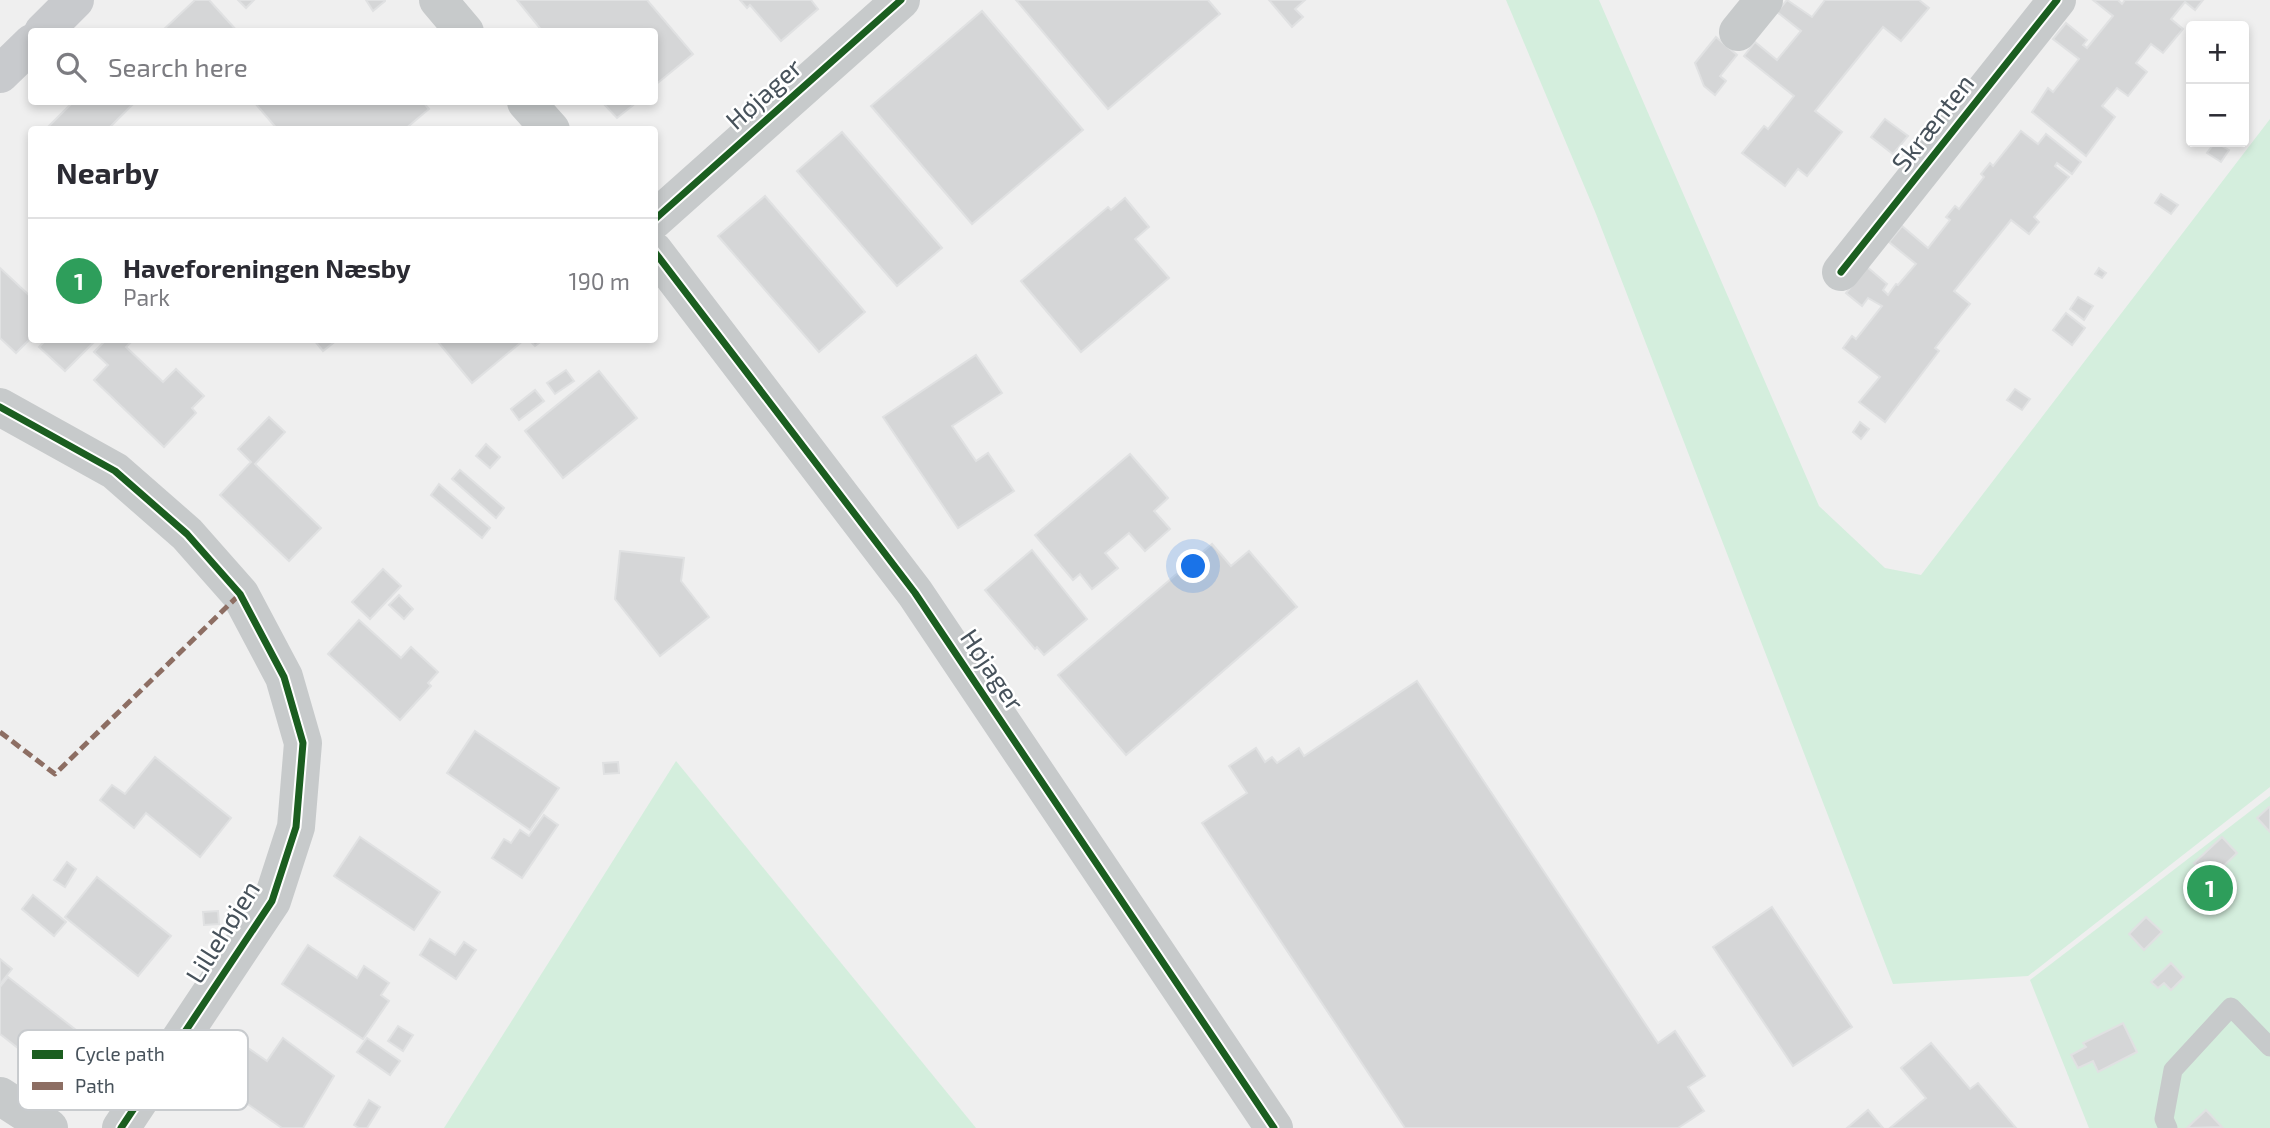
<!DOCTYPE html>
<meta charset="utf-8">
<style>
body{margin:0;font-family:"Exo 2",sans-serif;background:#f2f2f3;color:#2b2b33}
.controls{position:absolute;right:21px;top:21px;display:grid;overflow:hidden;border-radius:7px;box-shadow:0 4px 10px #0003}
.controls button{width:63px;height:63px;display:grid;place-items:center;padding:0;border:0;border-bottom:2px solid #e1e1e2;background:#fff;color:#2b2b33;font:35px sans-serif}
.you{position:absolute;left:1194px;top:567px;width:24px;height:24px;margin:-18px;border:5px solid #fff;border-radius:50%;background:#1a73e8;box-shadow:0 0 0 10px #1a73e833}
.badge{display:grid;place-items:center;width:46px;height:46px;border-radius:50%;background:#82898f;color:#fff;font-size:23px;font-weight:700}
.pin{position:absolute;translate:-50% -50%;border:4px solid #fff;box-shadow:0 2px 7px #0006}
.list{margin:0;padding:0;list-style:none}
h2{display:flex;justify-content:space-between;align-items:center;height:91px;margin:0;padding:0 28px;font-size:30px}
h2 small{font-size:23px;font-weight:400;color:#7c7c81}
.list li{display:grid;grid-template-columns:46px 1fr auto;gap:21px;align-items:center;box-sizing:border-box;height:126px;padding:0 28px;border-top:2px solid #e1e1e2}
.list b{display:block;font-size:26px;white-space:nowrap}
.list p{margin:0;font-size:23px;white-space:nowrap;color:#7c7c81}
.list em{font-size:23px;font-style:normal;color:#7c7c81}
.icon{flex:none;width:38px;height:38px;fill:none;stroke:currentColor;stroke-width:2;stroke-linecap:round;stroke-linejoin:round}
.map{position:relative;flex:none;width:2270px;height:1128px;overflow:hidden}
.search{position:absolute;background:#fff;box-shadow:0 4px 10px #0003;left:28px;top:28px;width:630px;height:77px;display:flex;align-items:center;gap:18px;box-sizing:border-box;padding:0 24px;border-radius:7px;color:#7c7c81;font-size:26px}
.panel{position:absolute;background:#fff;box-shadow:0 4px 10px #0003;left:28px;top:126px;width:630px;height:217px;border-radius:7px}
.map>svg:first-child{display:block}
.green{fill:#d4eedd}
.building{fill:#d5d6d7;stroke:#e0e1e2;stroke-width:2}
.lines{fill:none;stroke-linecap:round;stroke-linejoin:round}
.lane{stroke:#c7cacb;stroke-width:19}
.street{stroke:#c7cacb;stroke-width:38}
.secondary{stroke:#c8cacd;stroke-width:38}
.quiet{stroke:#8d6e63;stroke-width:5;stroke-dasharray:10 5;stroke-linecap:butt}
.cycleway-casing{stroke:#fff;stroke-width:11}
.cycleway{stroke:#1b5e20;stroke-width:7}
.labels{text-anchor:middle;stroke-width:5;stroke-linejoin:round;paint-order:stroke}
.street-label{font-size:26px;fill:#47525b;stroke:#fff}
.key{fill:#fff;stroke:#c8cbce;stroke-width:2}
.key-label{font-size:19px;fill:#47525b}
</style>
<div class="map">
<svg width="2270" height="1128" viewBox="0 0 2270 1128">
<rect width="100%" height="100%" fill="#efefef"/>
<!-- green -->
<g class="green">
<polygon points="1506,0 1599,0 1819,506 1885,568 1921,575 2270,119 2270,787 2028,976 1893,984 1596,214"/>
<polygon points="676,761 976,1128 444,1128"/>
<polygon points="2270,796 2270,1128 2089,1128 2030,980"/>
</g>
<!-- building -->
<g class="building">
<polygon points="195,0 209,0 238,32 161,32"/>
<polygon points="238,0 254,0 246,8"/>
<polygon points="366,0 385,0 385,1 373,11"/>
<polygon points="517,0 647,0 693,54 654,86 654,32 543,32"/>
<polygon points="740,0 811,0 818,9 781,41 750,5 747,8"/>
<polygon points="1016,0 1208,0 1220,14 1108,109"/>
<polygon points="1269,0 1305,0 1295,9 1303,17 1292,27"/>
<polygon points="1787,0 1812,17 1825,0 1919,0 1929,8 1901,41 1883,27 1815,111 1842,132 1807,176 1798,169 1785,186 1742,153 1764,126 1768,129 1794,96 1744,56 1755,42 1777,60 1801,31 1777,12"/>
<polygon points="2093,0 2118,0 2122,4 2125,0 2203,0 2195,10 2185,2 2171,19 2183,29 2163,53 2151,44 2136,63 2147,72 2128,96 2117,88 2102,106 2115,117 2086,156 2032,112 2048,88 2053,92 2079,59 2053,39 2066,23 2087,40 2083,45 2087,48 2113,16"/>
<polygon points="982,11 1083,130 972,224 871,106"/>
<polygon points="1716,37 1737,55 1720,76 1726,81 1715,95 1704,86 1695,63"/>
<polygon points="73,102 135,102 111,126 115,130 50,130 48,127"/>
<polygon points="254,102 423,102 429,109 404,130 278,130"/>
<polygon points="602,102 637,102 617,118"/>
<polygon points="1885,119 1908,136 1893,154 1871,137"/>
<polygon points="2021,131 2038,144 2046,134 2081,162 2072,174 2057,163 2055,166 2069,177 2034,217 2039,222 2029,234 2011,220 1954,291 1970,304 1935,348 1939,351 1885,422 1859,402 1880,377 1843,348 1852,336 1856,339 1882,306 1868,298 1862,306 1846,293 1867,267 1887,284 1883,290 1888,295 1896,284 1898,285 1916,264 1889,242 1902,226 1928,248 1950,220 1946,217 1955,206 1959,209 1984,177 1981,174 1990,163 1993,166"/>
<polygon points="842,132 942,248 897,286 797,171"/>
<polygon points="2215,142 2229,150 2221,162 2207,153"/>
<polygon points="2161,194 2178,205 2171,214 2155,203"/>
<polygon points="765,196 865,312 819,352 718,236"/>
<polygon points="1125,198 1149,227 1135,239 1169,278 1081,352 1021,281 1108,207 1111,210"/>
<polygon points="0,268 32,298 32,337 16,353 0,338"/>
<polygon points="2099,268 2106,273 2102,278 2095,274"/>
<polygon points="2078,297 2093,306 2084,320 2070,309"/>
<polygon points="2066,313 2085,328 2072,345 2053,330"/>
<polygon points="46,340 96,340 65,371 39,347"/>
<polygon points="106,340 133,340 126,347 163,382 176,369 204,396 192,408 196,413 164,447 94,380 108,365 94,352"/>
<polygon points="314,340 337,340 323,351"/>
<polygon points="441,340 524,340 472,383 438,342"/>
<polygon points="529,340 543,340 535,346"/>
<polygon points="976,355 1002,393 952,426 976,461 988,453 1014,491 958,528 883,417"/>
<polygon points="566,370 574,381 555,394 547,383"/>
<polygon points="599,371 637,418 563,478 525,431"/>
<polygon points="2015,389 2030,399 2022,410 2007,400"/>
<polygon points="535,390 544,401 519,420 511,409"/>
<polygon points="269,417 285,432 255,464 321,528 289,561 220,495 251,462 238,449"/>
<polygon points="1860,422 1869,429 1861,439 1853,432"/>
<polygon points="486,444 500,457 490,468 476,456"/>
<polygon points="1130,454 1168,498 1154,511 1170,529 1145,551 1129,533 1105,553 1118,568 1092,589 1080,574 1073,580 1035,535"/>
<polygon points="460,470 504,508 496,518 452,479"/>
<polygon points="439,484 490,528 482,538 431,495"/>
<polygon points="1212,544 1231,566 1249,551 1297,607 1126,755 1058,675"/>
<polygon points="1032,550 1087,619 1044,655 1037,647 1035,649 985,590"/>
<polygon points="620,551 684,558 681,581 709,617 660,656 615,599"/>
<polygon points="383,569 401,586 370,619 352,602"/>
<polygon points="399,595 413,609 404,619 389,605"/>
<polygon points="359,620 401,658 411,647 438,672 428,683 431,686 400,720 328,654"/>
<polygon points="1417,681 1658,1043 1675,1031 1705,1076 1688,1087 1704,1111 1678,1128 1405,1128 1202,823 1247,793 1229,766 1256,748 1265,762 1272,757 1277,763 1299,748 1304,756"/>
<polygon points="475,731 559,788 530,830 447,773"/>
<polygon points="155,757 231,818 200,857 146,813 134,828 100,800 112,785 125,794"/>
<polygon points="618,762 619,773 604,774 603,763"/>
<polygon points="2269,807 2270,808 2270,832 2257,818"/>
<polygon points="544,815 558,825 522,878 492,858 504,839 511,843 520,830 529,836"/>
<polygon points="360,837 440,892 414,930 334,876"/>
<polygon points="2222,837 2237,853 2210,879 2194,863"/>
<polygon points="67,862 76,869 65,887 54,880"/>
<polygon points="97,877 171,936 138,976 65,917"/>
<polygon points="33,895 66,922 54,936 22,909"/>
<polygon points="1772,907 1852,1027 1793,1066 1713,947"/>
<polygon points="218,911 219,924 204,925 203,912"/>
<polygon points="2146,917 2162,932 2144,950 2129,934"/>
<polygon points="430,939 455,955 464,942 476,950 456,979 420,955"/>
<polygon points="308,945 357,978 364,966 389,983 381,995 389,1001 363,1039 282,984"/>
<polygon points="0,959 12,969 0,984"/>
<polygon points="2171,963 2184,977 2171,990 2164,983 2158,988 2151,982"/>
<polygon points="8,977 85,1037 55,1077 0,1034 0,987"/>
<polygon points="2123,1023 2137,1052 2098,1072 2093,1061 2078,1068 2071,1055 2086,1047 2083,1043"/>
<polygon points="398,1026 413,1035 403,1051 388,1041"/>
<polygon points="283,1038 334,1076 303,1128 282,1128 216,1082 242,1044 267,1061"/>
<polygon points="367,1038 400,1061 390,1075 357,1052"/>
<polygon points="1931,1043 1970,1089 1978,1083 2016,1128 1890,1128 1926,1098 1901,1068"/>
<polygon points="369,1100 380,1107 367,1128 359,1128 354,1125"/>
<polygon points="1868,1110 1883,1128 1847,1128"/>
<polygon points="2206,1110 2222,1127 2187,1128"/>
</g>
<g class="lines">
<!-- lane -->
<polyline class="lane" points="2168,1128 2164,1119 2173,1070 2231,1007 2270,1047"/>
<!-- street -->
<g class="street">
<polyline points="438,0 465,32"/>
<polyline points="1738,32 1764,0"/>
<polyline points="526,102 551,130"/>
<polyline points="654,220 901,0"/>
<polyline points="654,251 915,593 1274,1128"/>
<polyline points="1841,272 2057,0"/>
<polyline points="0,407 115,471 187,534 240,594 284,677 303,743 296,827 272,901 121,1128"/>
<polyline points="0,1096 49,1128"/>
</g>
<!-- secondary -->
<g class="secondary">
<polyline points="43,32 75,0"/>
<polyline points="0,74 32,43"/>
</g>
<!-- quiet -->
<polyline class="quiet" points="0,732 55,774 240,594"/>
<!-- cycleway casing -->
<g class="cycleway-casing">
<g id="cycleway">
<polyline points="654,220 901,0"/>
<polyline points="654,251 915,593 1274,1128"/>
<polyline points="1841,272 2057,0"/>
<polyline points="0,407 115,471 187,534 240,594 284,677 303,743 296,827 272,901 121,1128"/>
</g>
</g>
<!-- cycleway -->
<use href="#cycleway" class="cycleway"/>
</g>
<g class="labels">
<!-- street labels -->
<g class="street-label">
<text transform="translate(764 94) rotate(-42)" y="9">Højager</text>
<text transform="translate(1933 123) rotate(-52)" y="9">Skrænten</text>
<text transform="translate(992 670) rotate(56)" y="9">Højager</text>
<text transform="translate(223 932) rotate(-58)" y="9">Lillehøjen</text>
</g>
</g>
<!-- legend -->
<rect x="18" y="1030" width="230" height="80" rx="10" class="key"/>
<rect x="32" y="1050" width="31" height="9" fill="#1b5e20"/>
<rect x="32" y="1082" width="31" height="8" fill="#8d6e63"/>
<g class="key-label">
<text x="75" y="1061">Cycle path</text>
<text x="75" y="1093">Path</text>
</g>
</svg>
<div class="controls">
<button>+</button>
<button>−</button>
</div>
<div class="you"></div>
<div class="pin badge" style="left:2210px;top:888px;background:#2e9e5b">1</div>
<div class="search"><svg class="icon" aria-label="search" viewBox="0 0 24 24"><circle cx="10" cy="10" r="6"/><path d="M15 15l6 6"/></svg>Search here</div>
<section class="panel">
<h2>Nearby<small></small></h2>
<ul class="list">
<li><span class="badge" style="background:#2e9e5b">1</span><div><b>Haveforeningen Næsby</b><p>Park</p></div><em>190 m</em></li>
</ul>
</section>
</div>
